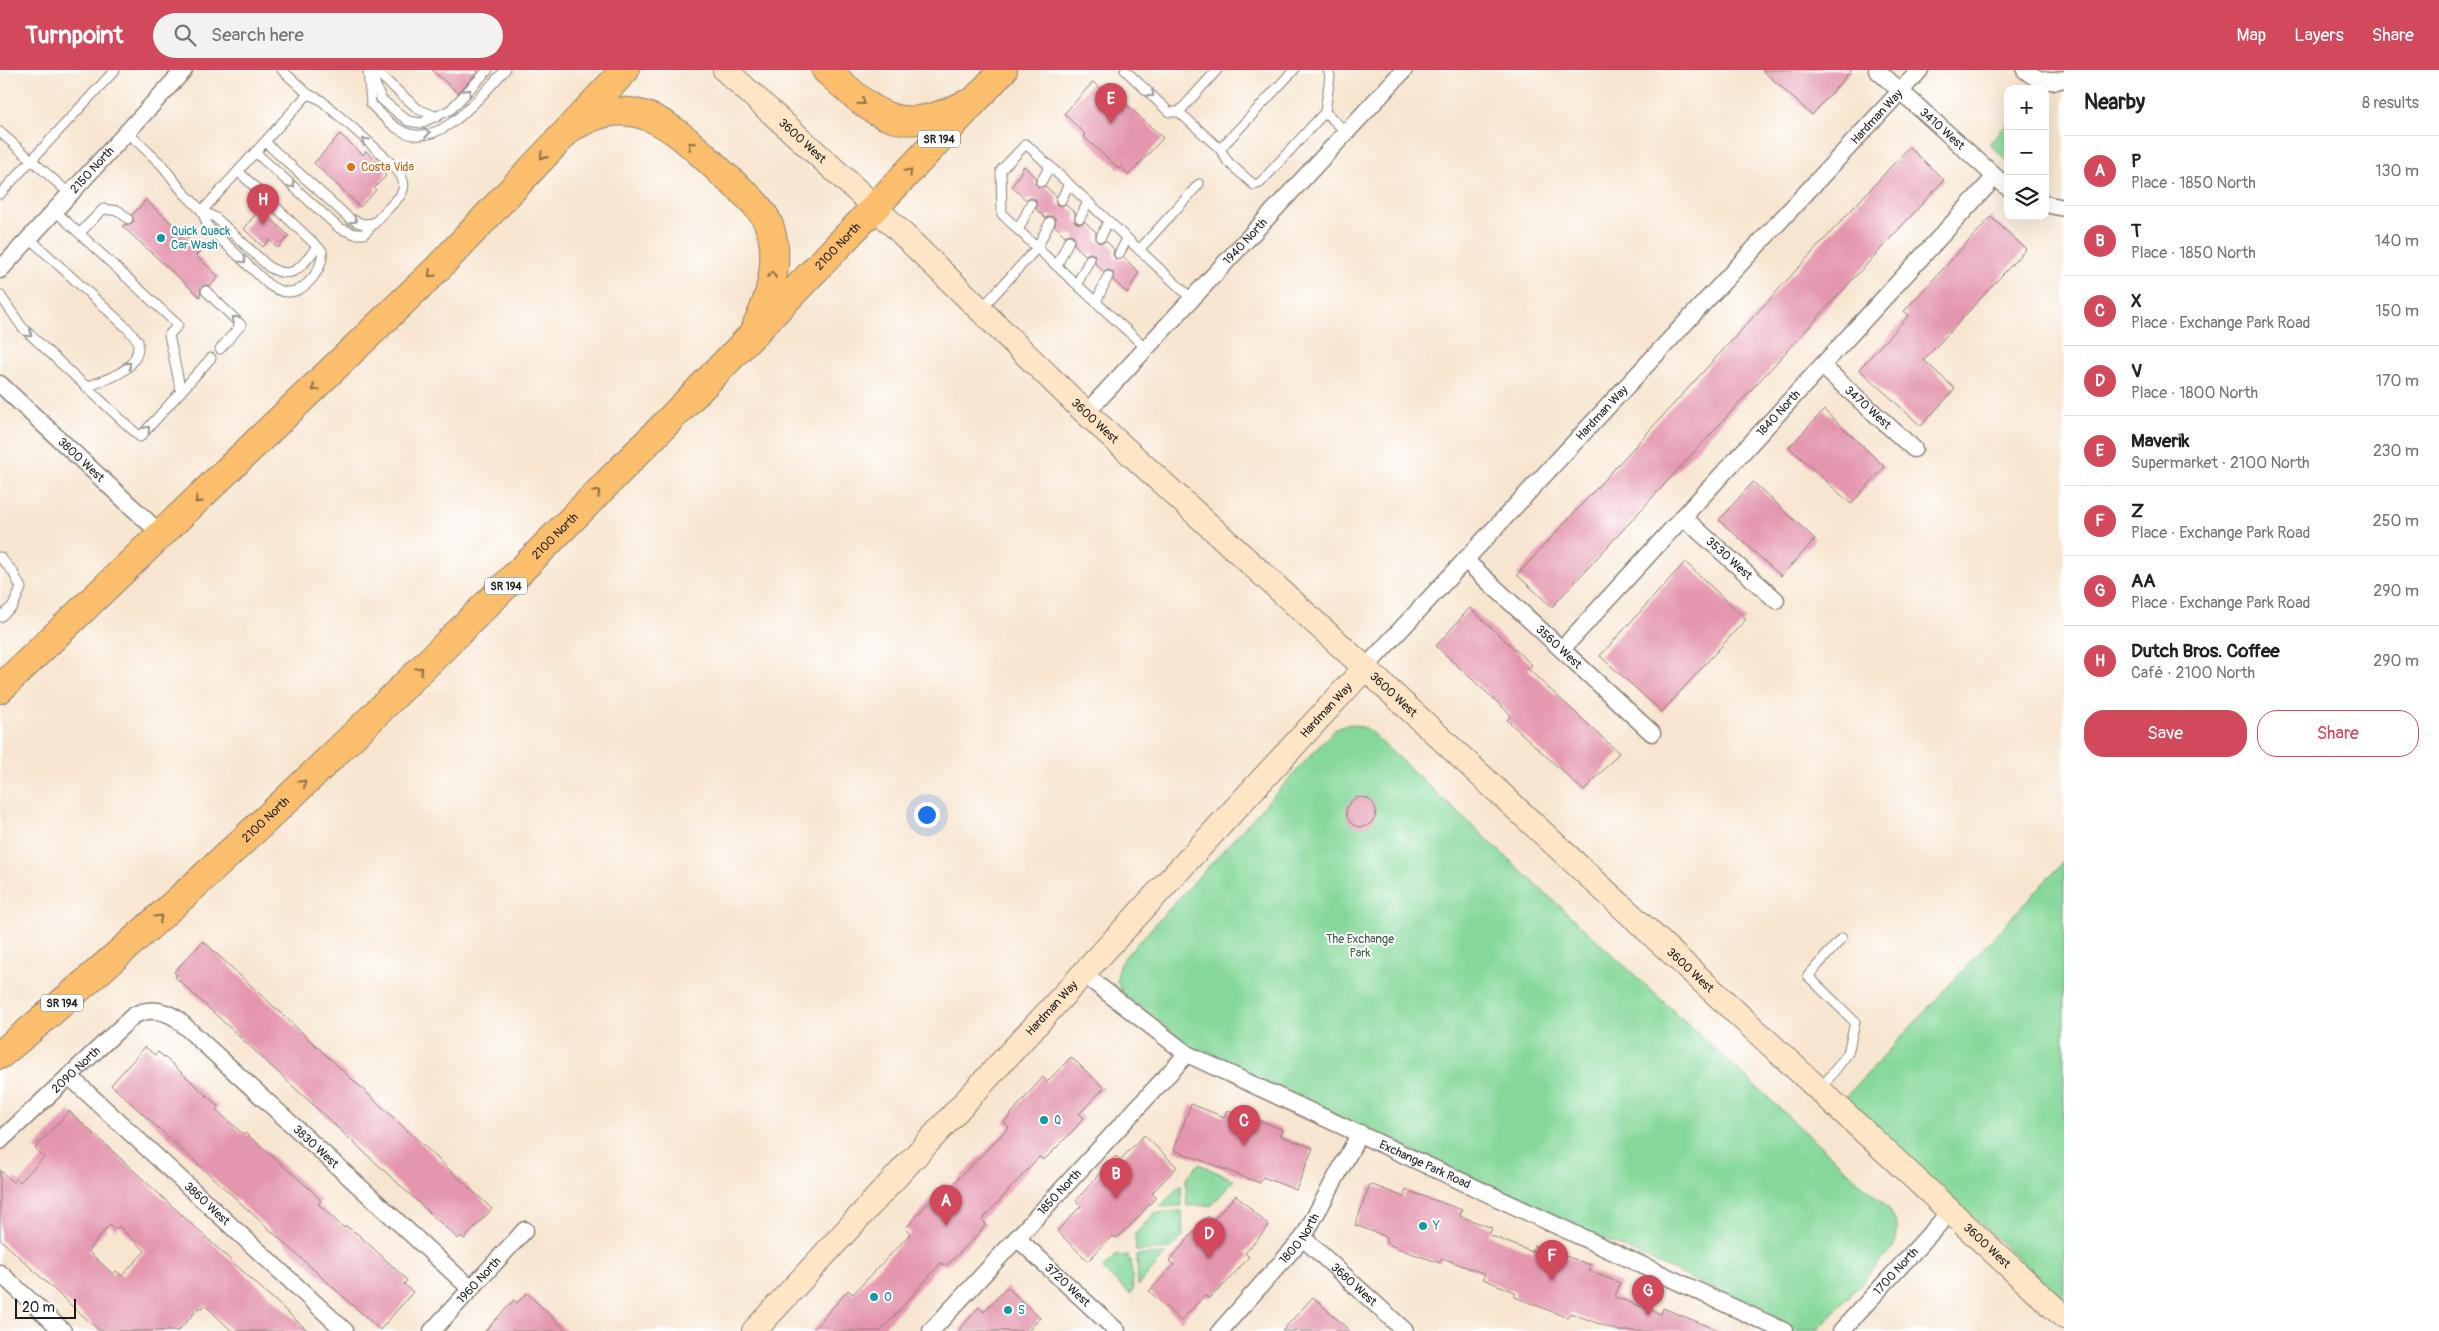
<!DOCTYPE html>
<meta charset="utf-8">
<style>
body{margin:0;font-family:Pangolin,sans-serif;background:#f2f2f2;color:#202124}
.controls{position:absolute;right:15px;top:15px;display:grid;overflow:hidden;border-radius:10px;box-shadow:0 5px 20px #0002}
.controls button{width:45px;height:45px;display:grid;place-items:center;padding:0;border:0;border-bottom:1px solid #e0e0e0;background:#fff;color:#202124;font:25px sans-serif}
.scale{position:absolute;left:15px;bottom:12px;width:61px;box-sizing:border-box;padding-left:5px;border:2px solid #1c1c1c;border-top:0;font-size:14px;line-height:18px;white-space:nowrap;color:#1c1c1c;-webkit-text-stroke:4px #fff;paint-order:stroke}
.you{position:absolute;left:926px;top:744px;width:18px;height:18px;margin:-12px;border:4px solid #fff;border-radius:50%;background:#1a73e8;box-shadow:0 0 0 8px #1a73e833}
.badge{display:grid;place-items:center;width:32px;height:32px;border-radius:50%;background:#d1495b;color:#fff;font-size:16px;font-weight:700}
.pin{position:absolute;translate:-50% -41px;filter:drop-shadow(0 1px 2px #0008)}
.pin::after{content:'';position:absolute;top:26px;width:18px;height:15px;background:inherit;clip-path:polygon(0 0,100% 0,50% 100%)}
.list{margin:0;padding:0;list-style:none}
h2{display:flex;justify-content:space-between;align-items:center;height:65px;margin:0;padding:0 20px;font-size:21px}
h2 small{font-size:16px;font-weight:400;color:#757577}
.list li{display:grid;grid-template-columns:32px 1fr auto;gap:15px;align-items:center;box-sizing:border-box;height:70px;padding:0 20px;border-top:1px solid #e0e0e0}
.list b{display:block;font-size:19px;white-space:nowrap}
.list p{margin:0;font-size:16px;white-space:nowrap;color:#757577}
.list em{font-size:16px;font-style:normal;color:#757577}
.actions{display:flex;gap:10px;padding:15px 20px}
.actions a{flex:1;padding:11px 0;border:1px solid #d1495b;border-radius:20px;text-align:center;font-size:18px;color:#d1495b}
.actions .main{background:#d1495b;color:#fff}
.icon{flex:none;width:28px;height:28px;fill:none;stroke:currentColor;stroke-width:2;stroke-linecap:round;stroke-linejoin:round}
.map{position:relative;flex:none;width:2064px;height:1261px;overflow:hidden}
header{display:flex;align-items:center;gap:30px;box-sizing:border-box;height:70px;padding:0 25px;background:#d1495b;color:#fff}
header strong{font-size:24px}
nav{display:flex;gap:28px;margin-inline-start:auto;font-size:18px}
.search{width:350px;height:45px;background:#f2f2f2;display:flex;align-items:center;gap:12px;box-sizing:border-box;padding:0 18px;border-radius:28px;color:#757577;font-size:19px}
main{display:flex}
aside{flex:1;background:#fff}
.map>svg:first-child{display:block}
.green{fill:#85d89a;stroke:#507a5b}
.building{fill:#e496af;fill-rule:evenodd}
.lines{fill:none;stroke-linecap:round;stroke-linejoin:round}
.lane-casing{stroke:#8a8076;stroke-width:11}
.street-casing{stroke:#8a8076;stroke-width:19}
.secondary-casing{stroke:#8a8076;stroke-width:26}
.highway-casing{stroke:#8a8076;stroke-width:30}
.lane{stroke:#fff;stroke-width:9}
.street{stroke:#fff;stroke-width:16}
.secondary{stroke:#fde5c5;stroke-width:24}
.highway{stroke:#fabe6d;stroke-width:28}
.oneway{stroke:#999}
.oneway2{stroke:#8b6d44}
.food-dot{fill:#e8710a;stroke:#fff;stroke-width:2}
.culture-dot{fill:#0f9aa8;stroke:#fff;stroke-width:2}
.labels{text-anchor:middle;stroke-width:4;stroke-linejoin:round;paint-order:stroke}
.shield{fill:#fff;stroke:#606060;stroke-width:1}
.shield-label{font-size:11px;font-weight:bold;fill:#1c1c1c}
.street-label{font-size:12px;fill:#1c1c1c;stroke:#fff}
.food-label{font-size:12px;fill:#c56008;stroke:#fff;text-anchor:start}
.culture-label{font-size:12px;fill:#0d838f;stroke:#fff;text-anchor:start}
.park-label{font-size:12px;fill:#415e48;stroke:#fff}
</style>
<header>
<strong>Turnpoint</strong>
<div class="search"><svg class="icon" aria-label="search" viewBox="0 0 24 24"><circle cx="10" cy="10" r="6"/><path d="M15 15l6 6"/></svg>Search here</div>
<nav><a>Map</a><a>Layers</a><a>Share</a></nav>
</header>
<main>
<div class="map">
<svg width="2064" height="1261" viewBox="0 0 2064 1261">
<rect width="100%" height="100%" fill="#fff"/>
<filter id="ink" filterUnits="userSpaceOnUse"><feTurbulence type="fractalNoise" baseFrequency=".02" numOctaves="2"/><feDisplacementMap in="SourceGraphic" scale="10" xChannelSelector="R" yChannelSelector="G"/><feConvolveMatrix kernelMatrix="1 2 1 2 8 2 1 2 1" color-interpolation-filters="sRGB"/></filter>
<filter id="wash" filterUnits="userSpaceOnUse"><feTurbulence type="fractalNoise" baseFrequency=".0096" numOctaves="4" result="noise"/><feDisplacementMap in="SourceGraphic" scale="20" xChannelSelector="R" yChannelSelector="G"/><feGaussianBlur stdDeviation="1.12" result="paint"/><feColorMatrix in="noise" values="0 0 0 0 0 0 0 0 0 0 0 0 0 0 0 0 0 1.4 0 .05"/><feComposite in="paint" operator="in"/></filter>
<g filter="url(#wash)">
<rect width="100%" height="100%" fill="#f7e5cf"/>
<!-- green -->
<g class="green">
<polygon points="2008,53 2008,91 1989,74"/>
<path d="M1350,654L1366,658L1889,1139C1898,1153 1900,1162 1893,1178L1818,1260L1794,1261L1777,1248L1214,990L1192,977L1123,925L1117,911L1118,898L1123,889L1335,659Z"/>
<polygon points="2064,791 2064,1230 1844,1029"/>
<polygon points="1199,1094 1234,1110 1212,1135 1187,1136 1186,1108"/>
<polygon points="1181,1114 1182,1136 1160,1137"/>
<polygon points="1182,1141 1183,1166 1171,1179 1136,1181 1135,1164 1155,1143"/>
<polygon points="1166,1184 1138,1216 1137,1185"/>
<polygon points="1128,1185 1128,1191 1131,1191 1133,1221 1130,1224 1102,1199 1115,1186"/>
</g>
<g id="blocks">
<!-- building -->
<g class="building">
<polygon points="432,0 479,0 458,23"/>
<polygon points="1762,0 1852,0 1812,45"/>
<polygon points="1093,12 1120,37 1124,32 1163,68 1129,105 1121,97 1119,99 1083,66 1085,64 1064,44"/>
<polygon points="340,64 363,85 366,81 387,101 384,104 386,106 374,118 376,120 360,137 314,93"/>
<polygon points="1909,77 1944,110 1552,537 1517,505"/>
<polygon points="1024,96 1036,108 1035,113 1038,117 1045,116 1056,126 1056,134 1061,136 1065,134 1075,143 1075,152 1080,154 1085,152 1096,162 1096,171 1101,173 1106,171 1114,179 1113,185 1116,189 1124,188 1139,202 1127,223 1113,210 1113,202 1108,200 1104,202 1095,193 1095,185 1090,183 1085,185 1074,174 1074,166 1069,164 1065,166 1055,156 1055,148 1050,146 1045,148 1036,139 1036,130 1031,128 1026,130 1012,117"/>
<polygon points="146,130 201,180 196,185 219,207 210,216 205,215 201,217 200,227 122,156 132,153 134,150 132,145"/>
<polygon points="260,138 289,166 278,178 269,170 263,177 244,159"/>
<polygon points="1991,147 2026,179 1924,290 1955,319 1921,356 1859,299 1909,245 1904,241"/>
<polygon points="1824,340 1885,397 1851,434 1789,377"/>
<polygon points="1753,412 1815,469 1781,506 1719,450"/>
<polygon points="1685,492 1746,549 1662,642 1600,586"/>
<polygon points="1470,538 1532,595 1528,599 1619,683 1584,721 1507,650 1511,645 1436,576"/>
<circle cx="1361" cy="742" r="15"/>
<polygon points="203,871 492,1139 464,1169 461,1166 458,1169 175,907 177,905 174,902"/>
<polygon points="145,977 155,985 158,982 170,992 219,1037 216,1040 243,1064 245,1063 257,1073 310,1119 321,1131 318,1134 344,1158 346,1156 359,1165 407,1210 404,1214 413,1222 380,1260 111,1015"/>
<polygon points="1071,987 1104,1018 1079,1044 1084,1048 1071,1063 1044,1090 1039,1087 982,1150 986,1154 973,1170 946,1196 941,1193 881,1261 812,1261 848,1220 853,1224 911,1163 906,1158 945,1113 950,1117 1009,1057 1004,1052 1043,1007 1047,1012"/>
<polygon points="1191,1034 1224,1047 1227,1040 1269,1054 1283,1060 1281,1066 1313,1078 1296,1120 1263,1107 1260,1113 1174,1080"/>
<path d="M69,1041L249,1207L308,1261H232L205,1235L202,1238L200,1237L178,1261H100L62,1227L0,1169V1100L13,1112L16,1108L20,1112L44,1087L35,1078ZM110,1154L115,1160L119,1156L145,1181L122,1206L116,1201L113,1204L88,1181Z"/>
<polygon points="1144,1065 1177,1097 1152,1123 1156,1127 1132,1154 1117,1168 1112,1166 1088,1191 1057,1161 1081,1136 1076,1131 1105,1097 1116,1086 1120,1090"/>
<polygon points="1370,1114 1404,1127 1406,1120 1462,1140 1460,1146 1492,1158 1489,1165 1532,1182 1534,1175 1591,1195 1589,1201 1620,1213 1615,1227 1661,1244 1663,1238 1720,1261 1619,1261 1570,1243 1568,1248 1515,1227 1515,1222 1483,1209 1485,1204 1442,1188 1440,1193 1405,1181 1386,1173 1387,1167 1355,1155"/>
<polygon points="1236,1125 1269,1156 1245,1183 1249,1187 1225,1214 1209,1228 1204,1226 1181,1251 1149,1221 1174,1195 1169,1191 1198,1157 1208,1146 1213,1150"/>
<polygon points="1007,1217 1040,1248 1028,1261 958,1261 979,1237 984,1242"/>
<polygon points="527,1223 567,1261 485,1261 514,1230 517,1233"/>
<polygon points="1313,1227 1350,1261 1282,1261"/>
</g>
</g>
</g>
<g filter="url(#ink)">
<use href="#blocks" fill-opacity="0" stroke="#8a8076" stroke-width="1"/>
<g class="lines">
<!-- lane casing -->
<g class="lane-casing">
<g id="lane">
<path d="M368,0L371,34C380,43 389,54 400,60C439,83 482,24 505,0"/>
<polyline points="374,0 418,39 437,47"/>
<polyline points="1125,0 1169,42 1179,42"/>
<polyline points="1217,0 1179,42 1220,79 1294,0"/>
<polyline points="1328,0 1330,6 1325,42 1346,62"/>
<polyline points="372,5 381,29 408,51 421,53 450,40 488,0"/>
<polyline points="0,62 70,124"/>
<polyline points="127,62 162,95 183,122 202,141 308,24 282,0"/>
<polyline points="265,72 350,149 363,154 375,153"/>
<polyline points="1220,79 1228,92 1254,115 1260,113 1325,42"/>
<path d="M255,82L339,158L355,164H364L400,126C404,119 405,115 402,108C394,91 338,46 321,30L308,24"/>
<polyline points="1041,112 1050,96"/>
<polyline points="0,124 115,0"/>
<polyline points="1061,130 1069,114"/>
<polyline points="54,140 178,255 169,265 181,322"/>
<path d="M202,141L208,157L269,215C276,219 281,222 288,222C306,222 324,198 322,181L238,101"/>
<path d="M202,141L216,148L269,197C294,212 302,195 317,177"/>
<polyline points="1080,148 1088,132"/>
<polyline points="1050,152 1037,178 1002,144 1001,100 1026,74 1192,229"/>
<polyline points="1018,160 1031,134"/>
<polyline points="80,163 103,139 119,141 128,149"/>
<polyline points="1101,167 1108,151"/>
<path d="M29,168L127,258L138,271C141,301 107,309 86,317"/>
<polyline points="1139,180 1199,114"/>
<polyline points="1119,184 1127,169"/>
<polyline points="1057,196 1069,170"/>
<polyline points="1077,214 1090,189"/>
<polyline points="206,221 241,255 220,279"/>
<polyline points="0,225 22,257 140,367 211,288"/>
<polyline points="1096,232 1108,206"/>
<polyline points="982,238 1037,178 1146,278"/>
<polyline points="0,487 13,502 21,518 13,536 0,547"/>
<polyline points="1820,1020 1848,983 1855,952 1808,906 1842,868"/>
</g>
</g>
<!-- street casing -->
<g class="street-casing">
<g id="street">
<path id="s1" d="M1877,0L2008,118"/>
<path d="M2025,0C2036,10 2050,14 2064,9"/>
<polyline points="2045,134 2064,138"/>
<path id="s2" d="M0,200L184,0"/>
<path id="s3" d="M1822,296L1914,379"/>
<path id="s4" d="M0,314L162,465"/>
<path id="s5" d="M1086,343L1404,0"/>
<path id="s6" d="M1683,447L1776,530"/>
<path id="s7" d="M1465,490L1652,663"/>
<path id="s8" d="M1562,579L1995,107"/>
<path id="s9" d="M1365,598L1920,0"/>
<path id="s10" d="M1082,903L1187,984L1784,1261"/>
<path id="s11" d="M69,1006L345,1261"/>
<path id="s12" d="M0,1071L133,946C147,938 161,939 176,948L471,1219"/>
<path id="s13" d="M1017,1168L1117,1261"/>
<path id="s14" d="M1303,1168L1405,1261"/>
<polyline points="0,1203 63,1261"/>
<path id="s15" d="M432,1261L525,1160"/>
<path id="s16" d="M931,1261L1187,984"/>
<path id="s17" d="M1220,1261L1303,1168L1360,1063"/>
<path id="s18" d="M1841,1261L1950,1142"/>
</g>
</g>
<!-- secondary casing -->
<g class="secondary-casing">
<g id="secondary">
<path id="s19" d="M725,0L876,138L1086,343L1365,598L2064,1247"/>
<path id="s20" d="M754,1261L1365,598"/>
</g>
</g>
<!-- highway casing -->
<g class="highway-casing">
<g id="highway">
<path d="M826,0C877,46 897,68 966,34"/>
<path d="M576,55C640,18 680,64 723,104C740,120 763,136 770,158C780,188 771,228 757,254"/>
<polyline points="0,619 438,198 625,0"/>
<path id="s21" d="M0,985C194,825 375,647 552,469C705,315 856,160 1003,0"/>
</g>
</g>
<!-- lane -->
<use href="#lane" class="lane"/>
<!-- street -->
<use href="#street" class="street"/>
<!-- secondary -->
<use href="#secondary" class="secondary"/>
<!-- highway -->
<use href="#highway" class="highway"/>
</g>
<!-- one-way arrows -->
<defs><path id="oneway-chevron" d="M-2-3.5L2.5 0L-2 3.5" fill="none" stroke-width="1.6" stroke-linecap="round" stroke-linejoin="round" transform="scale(1.25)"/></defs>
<g class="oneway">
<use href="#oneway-chevron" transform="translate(468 22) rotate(-47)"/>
<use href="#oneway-chevron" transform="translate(1151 24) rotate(43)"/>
<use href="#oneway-chevron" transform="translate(427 63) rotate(-10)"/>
<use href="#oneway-chevron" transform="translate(365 71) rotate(-137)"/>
<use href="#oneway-chevron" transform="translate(292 115) rotate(42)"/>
<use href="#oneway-chevron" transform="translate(354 150) rotate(28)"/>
<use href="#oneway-chevron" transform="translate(243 190) rotate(43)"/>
<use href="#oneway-chevron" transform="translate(235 249) rotate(-135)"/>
<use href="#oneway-chevron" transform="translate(29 264) rotate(43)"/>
<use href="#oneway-chevron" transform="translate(128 295) rotate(-47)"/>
<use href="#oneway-chevron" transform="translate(147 359) rotate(-48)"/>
</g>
<g class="oneway2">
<use href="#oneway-chevron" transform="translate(862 32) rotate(39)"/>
<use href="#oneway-chevron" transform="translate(691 75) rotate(-137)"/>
<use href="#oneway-chevron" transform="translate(543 86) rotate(134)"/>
<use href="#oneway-chevron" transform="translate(909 102) rotate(-47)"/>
<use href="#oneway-chevron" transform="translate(431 204) rotate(136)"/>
<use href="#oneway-chevron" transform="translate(772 205) rotate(-84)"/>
<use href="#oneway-chevron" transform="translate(315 318) rotate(136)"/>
<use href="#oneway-chevron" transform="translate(597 423) rotate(-45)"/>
<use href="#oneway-chevron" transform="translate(198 430) rotate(136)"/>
<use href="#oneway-chevron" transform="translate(420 600) rotate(-44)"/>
<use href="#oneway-chevron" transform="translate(303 713) rotate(-43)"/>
<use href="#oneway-chevron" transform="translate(159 848) rotate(-43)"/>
</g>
</g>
<!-- markers -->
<circle class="food-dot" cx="351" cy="97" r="5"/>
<g class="culture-dot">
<circle cx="161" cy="168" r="5"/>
<circle cx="1044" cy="1050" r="5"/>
<circle cx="1423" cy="1156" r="5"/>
<circle cx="874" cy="1227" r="5"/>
<circle cx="1008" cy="1240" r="5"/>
</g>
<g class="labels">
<!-- shield labels -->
<g class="shield">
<rect x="918" y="60.5" width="42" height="17" rx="4"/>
<rect x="485" y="507.5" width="42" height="17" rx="4"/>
<rect x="41" y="924.5" width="42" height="17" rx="4"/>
</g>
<g class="shield-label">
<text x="939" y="73">SR 194</text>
<text x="506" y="520">SR 194</text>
<text x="62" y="937">SR 194</text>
</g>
<!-- street labels -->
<g class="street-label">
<text dy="4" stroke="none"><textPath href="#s9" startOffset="752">Hardman Way</textPath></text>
<text dy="4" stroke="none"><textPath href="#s1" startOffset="88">3410 West</textPath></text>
<text dy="4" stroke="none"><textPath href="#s19" startOffset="105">3600 West</textPath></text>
<text dy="4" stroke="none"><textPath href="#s2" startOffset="136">2150 North</textPath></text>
<text dy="4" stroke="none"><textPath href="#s5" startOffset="234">1940 North</textPath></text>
<text dy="4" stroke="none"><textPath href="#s21" startOffset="1165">2100 North</textPath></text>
<text dy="4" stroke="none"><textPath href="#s3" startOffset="62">3470 West</textPath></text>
<text dy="4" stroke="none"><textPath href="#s8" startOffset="320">1840 North</textPath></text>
<text dy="4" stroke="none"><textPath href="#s9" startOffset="348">Hardman Way</textPath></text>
<text dy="4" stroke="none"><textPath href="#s19" startOffset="510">3600 West</textPath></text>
<text dy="4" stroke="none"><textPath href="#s4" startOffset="111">3800 West</textPath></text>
<text dy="4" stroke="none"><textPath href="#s21" startOffset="760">2100 North</textPath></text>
<text dy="4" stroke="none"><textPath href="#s6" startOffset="62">3530 West</textPath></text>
<text dy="4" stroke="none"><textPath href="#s7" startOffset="128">3560 West</textPath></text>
<text dy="4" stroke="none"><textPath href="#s19" startOffset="915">3600 West</textPath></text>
<text dy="4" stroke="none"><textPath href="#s20" startOffset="844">Hardman Way</textPath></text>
<text dy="4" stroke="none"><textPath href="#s21" startOffset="355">2100 North</textPath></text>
<text dy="4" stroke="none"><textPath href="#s19" startOffset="1320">3600 West</textPath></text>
<text dy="4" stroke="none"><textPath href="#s20" startOffset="439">Hardman Way</textPath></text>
<text dy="4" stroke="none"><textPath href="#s12" startOffset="104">2090 North</textPath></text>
<text dy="4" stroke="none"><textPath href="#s12" startOffset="418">3830 West</textPath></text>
<text dy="4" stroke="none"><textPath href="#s10" startOffset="395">Exchange Park Road</textPath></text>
<text dy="4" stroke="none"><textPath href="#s16" startOffset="189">1850 North</textPath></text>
<text dy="4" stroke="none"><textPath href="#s11" startOffset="188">3860 West</textPath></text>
<text dy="4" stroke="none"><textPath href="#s17" startOffset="122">1800 North</textPath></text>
<text dy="4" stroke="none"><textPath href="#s19" startOffset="1725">3600 West</textPath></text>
<text dy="4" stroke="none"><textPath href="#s18" startOffset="81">1700 North</textPath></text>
<text dy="4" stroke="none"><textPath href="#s15" startOffset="69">1960 North</textPath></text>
<text dy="4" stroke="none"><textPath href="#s14" startOffset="69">3680 West</textPath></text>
<text dy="4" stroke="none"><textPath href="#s13" startOffset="69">3720 West</textPath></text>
</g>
<!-- food labels -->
<g class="food-label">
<text x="361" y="101">Costa Vida</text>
</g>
<!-- culture labels -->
<g class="culture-label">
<text x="171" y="165">Quick Quack<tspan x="171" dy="14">Car Wash</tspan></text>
<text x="1054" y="1054">Q</text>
<text x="1433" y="1160">Y</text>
<text x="884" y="1231">O</text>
<text x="1018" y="1244">S</text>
</g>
<!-- park labels -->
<g class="park-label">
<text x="1360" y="873">The Exchange<tspan x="1360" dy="14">Park</tspan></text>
</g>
</g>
</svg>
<div class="controls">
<button>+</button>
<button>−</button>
<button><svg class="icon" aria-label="layers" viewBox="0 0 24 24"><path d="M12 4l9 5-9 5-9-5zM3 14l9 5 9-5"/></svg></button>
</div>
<div class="scale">20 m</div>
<div class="you"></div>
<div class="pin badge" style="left:946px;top:1156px">A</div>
<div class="pin badge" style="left:1116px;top:1129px">B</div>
<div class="pin badge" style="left:1244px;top:1076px">C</div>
<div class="pin badge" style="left:1209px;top:1189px">D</div>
<div class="pin badge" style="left:1111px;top:54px">E</div>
<div class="pin badge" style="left:1552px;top:1211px">F</div>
<div class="pin badge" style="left:1648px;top:1246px">G</div>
<div class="pin badge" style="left:263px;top:155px">H</div>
</div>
<aside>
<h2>Nearby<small>8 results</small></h2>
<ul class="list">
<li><span class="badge">A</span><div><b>P</b><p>Place · 1850 North</p></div><em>130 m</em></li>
<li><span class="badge">B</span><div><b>T</b><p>Place · 1850 North</p></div><em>140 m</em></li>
<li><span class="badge">C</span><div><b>X</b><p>Place · Exchange Park Road</p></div><em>150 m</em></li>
<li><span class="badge">D</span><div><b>V</b><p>Place · 1800 North</p></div><em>170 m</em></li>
<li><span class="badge">E</span><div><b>Maverik</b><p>Supermarket · 2100 North</p></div><em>230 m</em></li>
<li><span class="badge">F</span><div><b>Z</b><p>Place · Exchange Park Road</p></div><em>250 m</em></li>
<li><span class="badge">G</span><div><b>AA</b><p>Place · Exchange Park Road</p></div><em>290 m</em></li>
<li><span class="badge">H</span><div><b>Dutch Bros. Coffee</b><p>Café · 2100 North</p></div><em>290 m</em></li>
</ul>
<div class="actions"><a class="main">Save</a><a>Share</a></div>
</aside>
</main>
